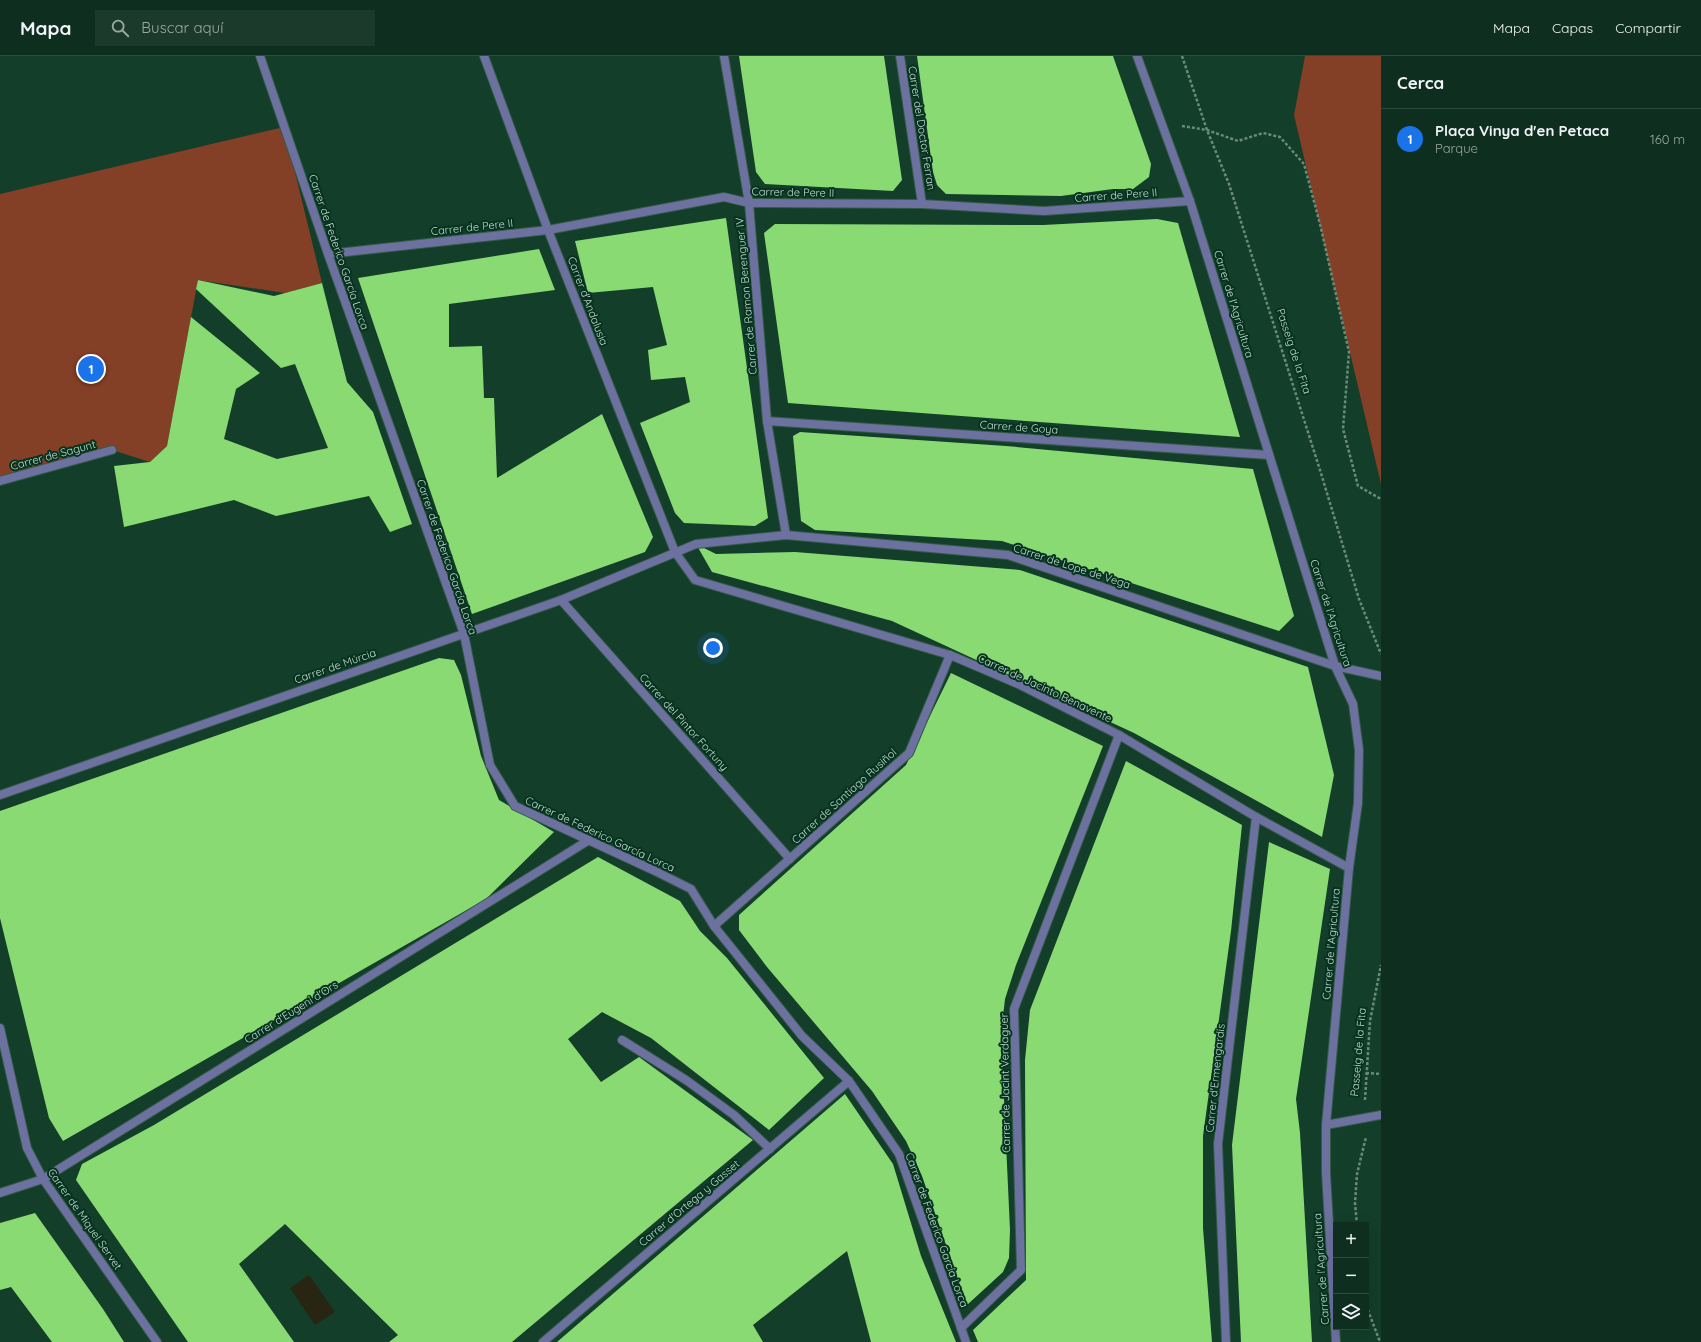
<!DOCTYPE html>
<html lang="es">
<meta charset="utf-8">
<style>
body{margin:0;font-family:Quicksand,sans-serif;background:#1c3a2c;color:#f1f3f6}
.controls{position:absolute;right:12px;bottom:12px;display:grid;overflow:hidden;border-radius:0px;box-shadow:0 4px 16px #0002}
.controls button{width:36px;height:36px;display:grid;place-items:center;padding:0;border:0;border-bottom:1px solid #2e4a3d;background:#0e2e1f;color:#f1f3f6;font:20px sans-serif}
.you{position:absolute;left:713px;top:592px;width:14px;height:14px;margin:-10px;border:3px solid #fff;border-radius:50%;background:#1a73e8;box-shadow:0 0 0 6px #1a73e833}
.badge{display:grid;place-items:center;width:26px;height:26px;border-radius:50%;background:#1a73e8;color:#fff;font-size:13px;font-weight:700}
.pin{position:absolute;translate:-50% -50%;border:2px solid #fff;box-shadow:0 1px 4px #0006}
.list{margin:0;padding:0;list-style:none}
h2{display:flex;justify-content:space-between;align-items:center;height:52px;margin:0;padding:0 16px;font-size:17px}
h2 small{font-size:13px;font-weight:400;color:#9ba8a4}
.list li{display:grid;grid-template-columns:26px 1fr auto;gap:12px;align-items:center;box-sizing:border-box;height:60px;padding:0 16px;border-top:1px solid #2e4a3d}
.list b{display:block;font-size:15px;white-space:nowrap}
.list p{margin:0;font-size:13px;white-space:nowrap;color:#9ba8a4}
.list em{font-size:13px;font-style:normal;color:#9ba8a4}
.icon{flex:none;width:22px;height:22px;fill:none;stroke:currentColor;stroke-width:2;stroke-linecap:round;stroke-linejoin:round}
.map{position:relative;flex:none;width:1381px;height:1286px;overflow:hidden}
header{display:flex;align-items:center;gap:24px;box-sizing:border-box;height:56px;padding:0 20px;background:#0e2e1f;border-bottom:1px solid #2e4a3d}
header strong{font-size:19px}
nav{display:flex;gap:22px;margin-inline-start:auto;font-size:14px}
.search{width:280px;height:36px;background:#1c3a2c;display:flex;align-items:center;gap:10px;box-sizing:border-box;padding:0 14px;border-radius:0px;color:#9ba8a4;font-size:15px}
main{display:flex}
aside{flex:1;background:#0e2e1f}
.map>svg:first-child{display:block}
.green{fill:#843f27}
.water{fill:#282512}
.building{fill:#89da73}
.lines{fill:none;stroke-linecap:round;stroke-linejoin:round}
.service-casing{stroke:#335a47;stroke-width:10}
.pedestrian-casing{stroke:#335a47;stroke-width:10}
.minor-casing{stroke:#335a47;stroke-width:10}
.tertiary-casing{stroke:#335a47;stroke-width:10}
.path{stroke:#6a8b7a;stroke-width:2.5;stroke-dasharray:3 2;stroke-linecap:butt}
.service{stroke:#6c719f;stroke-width:8}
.pedestrian{stroke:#6c719f;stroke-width:8}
.minor{stroke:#6c719f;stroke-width:8}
.tertiary{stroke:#6c719f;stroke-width:8}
.labels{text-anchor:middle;stroke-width:4;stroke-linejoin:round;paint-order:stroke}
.street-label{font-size:11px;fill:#c6dccf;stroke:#063320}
</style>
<header>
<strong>Mapa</strong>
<div class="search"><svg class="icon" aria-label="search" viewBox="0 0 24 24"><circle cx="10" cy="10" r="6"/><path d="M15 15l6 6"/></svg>Buscar aquí</div>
<nav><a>Mapa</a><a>Capas</a><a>Compartir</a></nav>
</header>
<main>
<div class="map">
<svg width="1381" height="1286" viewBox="0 0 1381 1286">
<rect width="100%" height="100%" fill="#133e29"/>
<!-- green -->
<g class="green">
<polygon points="1305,0 1381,0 1381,428 1294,59"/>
<polygon points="284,71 322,227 285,237 198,224 167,390 150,406 112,394 0,422 0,138"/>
</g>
<!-- water -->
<polygon class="water" points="309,1219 335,1256 315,1269 290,1232"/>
<!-- building -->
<g class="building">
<polygon points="739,0 884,0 902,124 893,135 765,128 756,116"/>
<polygon points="917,0 1113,0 1151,108 1149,121 1133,133 1113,133 1061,140 946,138 937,129 933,116"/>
<polygon points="726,162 768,462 755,470 684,467 675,457 640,367 690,346 685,321 651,324 648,294 667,289 653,231 588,237 575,185"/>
<polygon points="1157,163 1178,167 1240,381 788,347 764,177 775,168 1043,169"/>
<polygon points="539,193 555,234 449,248 449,291 482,290 484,342 494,342 497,422 602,358 653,481 645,496 472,558 358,222"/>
<polygon points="198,224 274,240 322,227 347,326 373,356 412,468 390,476 369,440 276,460 234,444 124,471 114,410 150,406 167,390 191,261 260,317 236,333 224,383 277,403 328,392 295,308 281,312 196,233"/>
<polygon points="800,376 1006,390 1253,413 1294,560 1279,575 1002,485 815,474 801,465 793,380"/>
<polygon points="696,488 716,498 795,496 1020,514 1308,611 1334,719 1322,781 1134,677 892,565 712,516"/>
<polygon points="439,602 454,604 461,619 481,700 499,744 554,776 486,843 63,1085 49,1062 0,862 0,755"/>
<polygon points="951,617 1103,690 1016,909 1005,943 1001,978 1010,1174 1009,1202 1003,1216 967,1249 922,1120 906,1085 872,1035 767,911 739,874 739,859 906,709"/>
<polygon points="1126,705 1242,769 1231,875 1203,1080 1203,1172 1212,1286 978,1286 973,1274 1026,1224 1025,1004 1030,954"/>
<polygon points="1269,786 1330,813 1296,1043 1300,1077 1312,1286 1241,1286 1232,1089"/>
<polygon points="598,801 680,845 700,875 727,902 824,1022 769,1074 651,982 602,956 568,983 601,1026 639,1001 753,1084 512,1286 389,1286 398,1279 285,1168 239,1208 294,1286 188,1286 76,1124 82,1108 154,1069"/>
<polygon points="845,1038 893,1108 921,1200 956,1286 871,1286 847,1195 753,1269 763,1286 557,1286"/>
<polygon points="35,1157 103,1253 124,1286 52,1286 11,1231 0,1234 0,1167"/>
</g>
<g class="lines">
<!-- service casing -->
<g class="service-casing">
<polyline id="service" points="0,425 112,394"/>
</g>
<!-- pedestrian casing -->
<g class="pedestrian-casing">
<g id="pedestrian">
<polyline points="328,198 548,174 724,141 749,147"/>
<polyline points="622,984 686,1024 734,1059 770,1093"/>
</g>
</g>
<!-- minor casing -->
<g class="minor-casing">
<g id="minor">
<polyline points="260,0 328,198 464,578 490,709 515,750 655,815 691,833 714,870 802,980 849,1025 899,1098 966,1286"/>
<polyline points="484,0 548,174 675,496 695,524 950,599 1018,628 1119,679 1256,761 1349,812"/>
<polyline points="724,0 749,147 767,365 786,479"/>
<polyline points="900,0 922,148"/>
<polyline points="749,147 922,148 1044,155 1190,145"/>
<polyline points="767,365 1269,399"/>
<polyline points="561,544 790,803"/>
<polyline points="0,739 561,544 696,488 786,479 1008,499 1335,610"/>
<polyline points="714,870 909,697 950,599"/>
<polyline points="0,972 27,1092 43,1123 157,1286"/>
<polyline points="1326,1069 1381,1059"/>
<polyline points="0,1137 43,1123 589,784"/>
<polyline points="961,1272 1021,1214 1014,953 1119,679"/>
<polyline points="543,1286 849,1025"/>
<polyline points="1226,1286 1218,1088 1256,761"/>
</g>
</g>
<!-- tertiary casing -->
<g class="tertiary-casing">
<g id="tertiary">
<polyline points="1137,0 1190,145 1335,610 1353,648 1359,694 1358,747 1349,812 1326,1069 1326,1117 1336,1286"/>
<polyline points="1335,610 1381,620"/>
</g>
</g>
<!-- path -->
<g class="path">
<polyline points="1182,0 1207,74 1229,128 1320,414 1359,543 1381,598"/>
<polyline points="1182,70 1207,74 1238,85 1263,77 1280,81 1304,108 1320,168 1349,296 1343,373 1358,430 1381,443"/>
<polyline points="1366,1017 1381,1018"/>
<polyline points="1365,1044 1370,965 1381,909"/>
<polyline points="1357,1169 1355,1147 1357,1118 1366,1081"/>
<polyline points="1366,1249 1380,1286"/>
</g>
<!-- service -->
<use href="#service" class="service"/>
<!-- pedestrian -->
<use href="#pedestrian" class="pedestrian"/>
<!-- minor -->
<use href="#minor" class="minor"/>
<!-- tertiary -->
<use href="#tertiary" class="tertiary"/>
</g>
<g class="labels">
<!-- street labels -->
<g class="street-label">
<text transform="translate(922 72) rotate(81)" y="4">Carrer del Doctor Ferran</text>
<text transform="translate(793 136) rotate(1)" y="4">Carrer de Pere II</text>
<text transform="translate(1116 139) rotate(-4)" y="4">Carrer de Pere II</text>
<text transform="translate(472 171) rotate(-6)" y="4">Carrer de Pere II</text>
<text transform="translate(339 196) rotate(71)" y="4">Carrer de Federico García Lorca</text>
<text transform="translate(746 240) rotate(-95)" y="4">Carrer de Ramon Berenguer IV</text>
<text transform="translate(588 245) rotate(69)" y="4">Carrer d'Andalusia</text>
<text transform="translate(1234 248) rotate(73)" y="4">Carrer de l'Agricultura</text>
<text transform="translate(1294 295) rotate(72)" y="4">Passeig de la Fita</text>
<text transform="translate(1019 371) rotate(4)" y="4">Carrer de Goya</text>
<text transform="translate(53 399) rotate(-15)" y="4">Carrer de Sagunt</text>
<text transform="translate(447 501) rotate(71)" y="4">Carrer de Federico García Lorca</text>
<text transform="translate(1072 510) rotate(18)" y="4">Carrer de Lope de Vega</text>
<text transform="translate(1331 557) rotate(72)" y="4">Carrer de l'Agricultura</text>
<text transform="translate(335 610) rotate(-19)" y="4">Carrer de Múrcia</text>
<text transform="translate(1045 632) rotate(25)" y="4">Carrer de Jacinto Benavente</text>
<text transform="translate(684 666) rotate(48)" y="4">Carrer del Pintor Fortuny</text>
<text transform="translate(844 740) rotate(-42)" y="4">Carrer de Santiago Rusiñol</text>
<text transform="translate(600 778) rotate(25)" y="4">Carrer de Federico García Lorca</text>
<text transform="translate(1331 888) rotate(-85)" y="4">Carrer de l'Agricultura</text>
<text transform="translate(291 956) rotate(-32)" y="4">Carrer d'Eugeni d'Ors</text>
<text transform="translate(1358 996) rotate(-85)" y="4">Passeig de la Fita</text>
<text transform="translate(1215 1022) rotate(-84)" y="4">Carrer d'Ermengardis</text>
<text transform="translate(1005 1027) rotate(-91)" y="4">Carrer de Jacint Verdaguer</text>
<text transform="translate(689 1147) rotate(-40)" y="4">Carrer d'Ortega y Gasset</text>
<text transform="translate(85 1163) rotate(55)" y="4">Carrer de Miquel Servet</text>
<text transform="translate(937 1174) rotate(70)" y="4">Carrer de Federico García Lorca</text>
<text transform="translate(1321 1213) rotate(-94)" y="4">Carrer de l'Agricultura</text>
</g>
</g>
</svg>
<div class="controls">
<button>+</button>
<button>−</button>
<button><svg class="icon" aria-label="layers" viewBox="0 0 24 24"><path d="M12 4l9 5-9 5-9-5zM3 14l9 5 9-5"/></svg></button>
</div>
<div class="you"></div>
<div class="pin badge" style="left:91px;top:313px">1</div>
</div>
<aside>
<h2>Cerca<small></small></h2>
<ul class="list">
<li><span class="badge">1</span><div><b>Plaça Vinya d'en Petaca</b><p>Parque</p></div><em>160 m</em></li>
</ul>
</aside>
</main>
